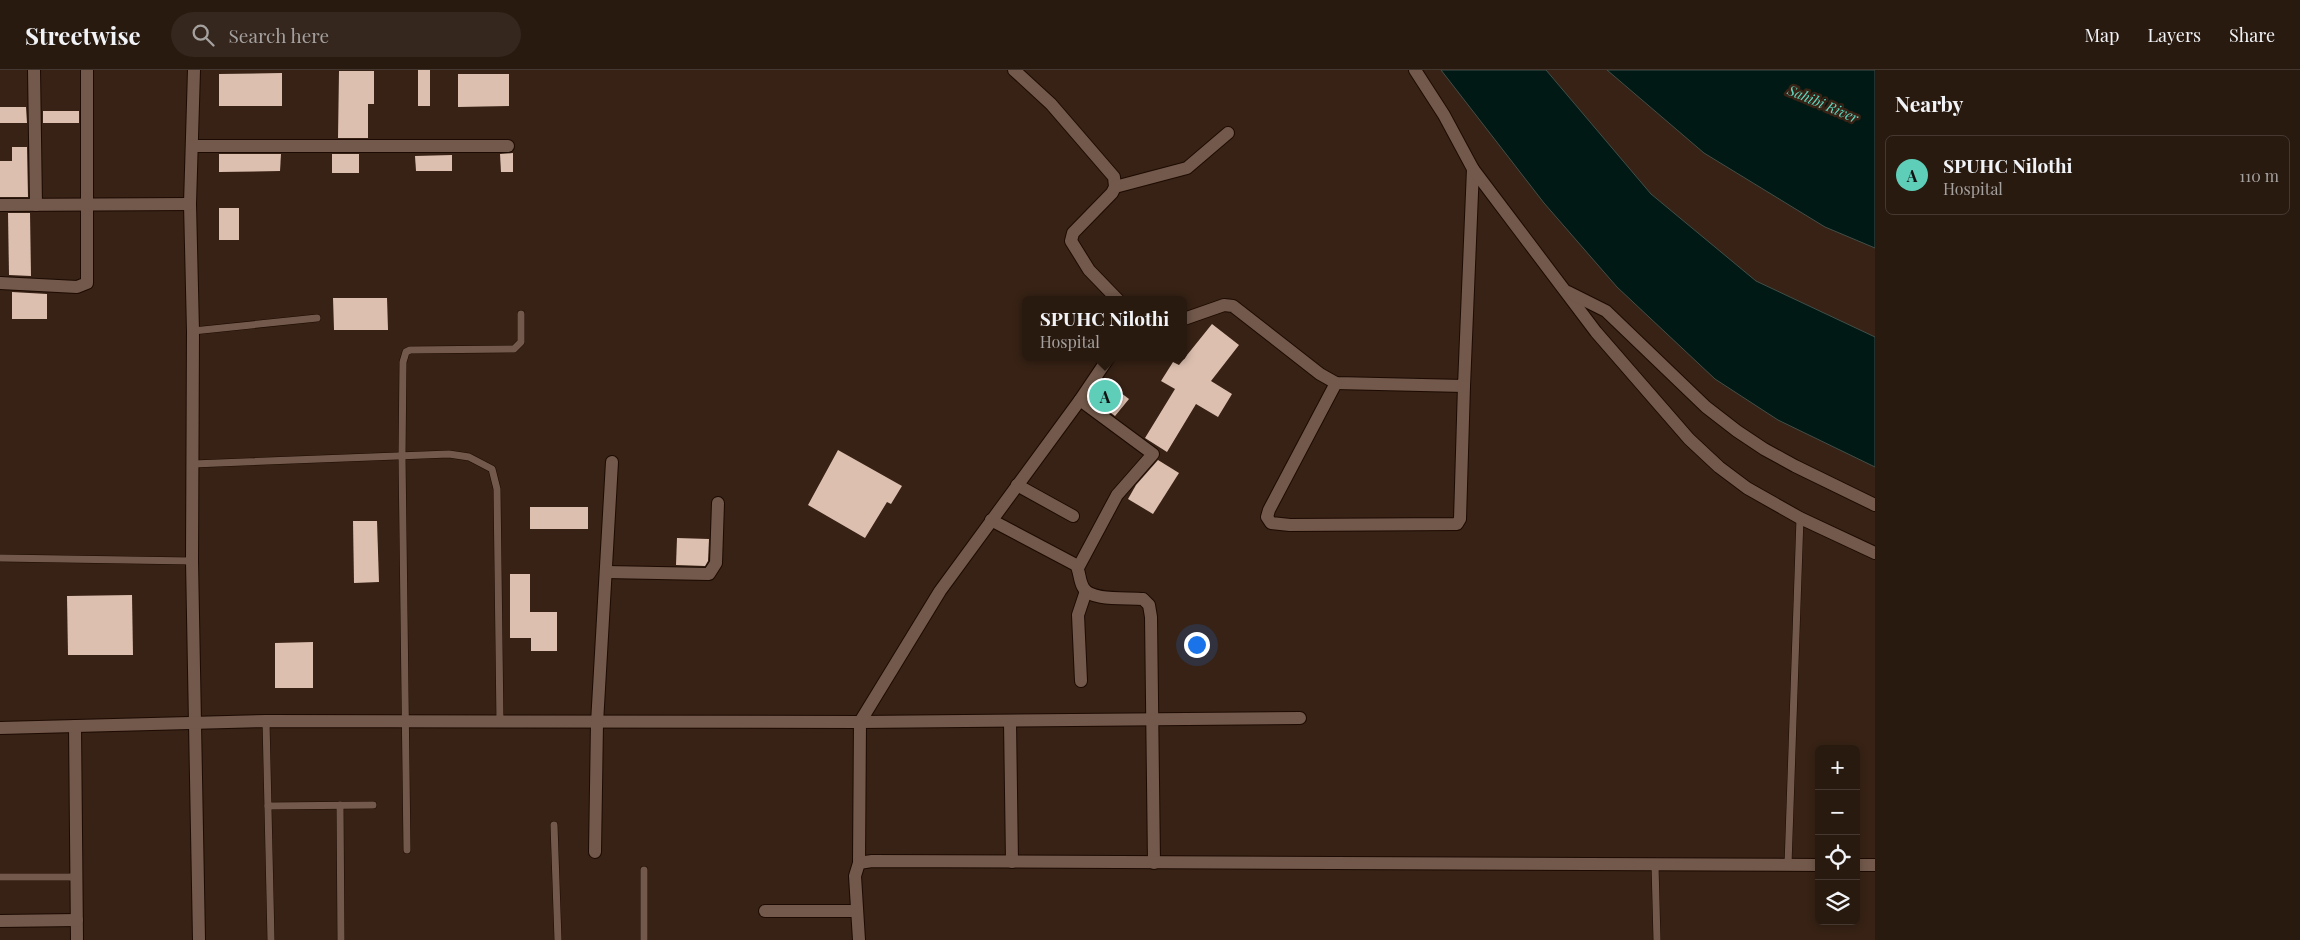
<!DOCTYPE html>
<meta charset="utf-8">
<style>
body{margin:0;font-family:"Playfair Display",serif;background:#35271e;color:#f1f3f6}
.controls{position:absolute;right:15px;bottom:15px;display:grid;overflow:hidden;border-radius:8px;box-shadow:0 2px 8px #0003}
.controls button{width:45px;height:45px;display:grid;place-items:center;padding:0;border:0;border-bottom:1px solid #453830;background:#291a10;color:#f1f3f6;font:25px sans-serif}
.you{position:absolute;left:1196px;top:574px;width:18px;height:18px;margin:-12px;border:4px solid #fff;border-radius:50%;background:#1a73e8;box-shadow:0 0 0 8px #1a73e833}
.badge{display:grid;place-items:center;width:32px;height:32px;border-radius:50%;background:#5eceb8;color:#111;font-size:16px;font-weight:700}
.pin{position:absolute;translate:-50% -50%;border:2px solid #fff;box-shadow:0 1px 5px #0006}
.popup{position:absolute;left:1022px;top:226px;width:165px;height:65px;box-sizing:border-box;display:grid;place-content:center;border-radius:8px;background:#291a10;filter:drop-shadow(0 1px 4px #0005);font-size:16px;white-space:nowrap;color:#a5a19f}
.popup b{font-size:19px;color:#f1f3f6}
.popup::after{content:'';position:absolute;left:50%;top:100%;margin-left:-10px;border:10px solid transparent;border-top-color:#291a10}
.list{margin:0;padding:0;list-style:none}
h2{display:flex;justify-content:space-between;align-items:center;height:65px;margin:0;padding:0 20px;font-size:21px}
h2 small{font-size:16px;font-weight:400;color:#a5a19f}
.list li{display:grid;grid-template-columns:32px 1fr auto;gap:15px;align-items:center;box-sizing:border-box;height:80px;margin:0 10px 10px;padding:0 10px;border:1px solid #453830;border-radius:8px}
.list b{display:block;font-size:19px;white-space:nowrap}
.list p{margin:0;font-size:16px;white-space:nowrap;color:#a5a19f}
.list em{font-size:16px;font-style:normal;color:#a5a19f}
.icon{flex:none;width:28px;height:28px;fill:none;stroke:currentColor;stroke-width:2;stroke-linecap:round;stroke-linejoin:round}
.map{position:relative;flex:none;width:1875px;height:870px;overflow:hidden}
header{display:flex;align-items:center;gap:30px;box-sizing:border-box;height:70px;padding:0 25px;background:#291a10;border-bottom:1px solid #453830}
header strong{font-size:24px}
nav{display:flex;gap:28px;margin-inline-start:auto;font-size:18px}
.search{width:350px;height:45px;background:#35271e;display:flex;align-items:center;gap:12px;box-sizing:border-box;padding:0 18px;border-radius:28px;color:#a5a19f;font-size:19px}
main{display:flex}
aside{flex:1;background:#291a10}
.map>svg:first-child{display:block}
.water{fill:#011914;stroke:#434f49}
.building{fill:#dcbfaf}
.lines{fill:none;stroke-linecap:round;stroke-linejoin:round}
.service-casing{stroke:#1d0a02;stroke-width:8}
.minor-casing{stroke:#1d0a02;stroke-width:14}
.tertiary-casing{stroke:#1d0a02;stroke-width:14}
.service{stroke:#72594b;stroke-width:7}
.minor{stroke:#72594b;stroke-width:12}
.tertiary{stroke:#72594b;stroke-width:12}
.labels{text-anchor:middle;stroke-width:5;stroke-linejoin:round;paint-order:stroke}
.water-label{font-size:14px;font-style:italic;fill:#60d6be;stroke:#372215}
</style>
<header>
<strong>Streetwise</strong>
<div class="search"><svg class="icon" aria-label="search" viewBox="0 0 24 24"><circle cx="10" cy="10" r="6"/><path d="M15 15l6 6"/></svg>Search here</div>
<nav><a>Map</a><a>Layers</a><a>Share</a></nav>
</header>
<main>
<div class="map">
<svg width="1875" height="870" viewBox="0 0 1875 870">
<rect width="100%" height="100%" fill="#372215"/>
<!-- water -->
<g class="water">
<polygon points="1441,0 1546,0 1651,124 1756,211 1875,267 1875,397 1778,350 1715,309 1617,217 1544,133"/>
<polygon points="1607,0 1875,0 1875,178 1825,157 1704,83"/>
</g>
<!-- building -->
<g class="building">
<rect x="418" y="0" width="12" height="36"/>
<polygon points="339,1 374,1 374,34 368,34 368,68 338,68"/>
<polygon points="282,3 282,36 219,36 219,4"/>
<polygon points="458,4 509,4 509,36 458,37"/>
<polygon points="0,37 26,37 27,53 0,53"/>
<rect x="43" y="41" width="36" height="12"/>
<polygon points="12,77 27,77 28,127 0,127 0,91 12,91"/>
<polygon points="513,83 513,102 501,102 500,84"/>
<polygon points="219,84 281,84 280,101 219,102"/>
<rect x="332" y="84" width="27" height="19"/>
<polygon points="452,85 452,101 416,101 415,86"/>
<rect x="219" y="138" width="20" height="32"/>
<polygon points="8,143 30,143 31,206 9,205"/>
<polygon points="12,222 47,224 47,249 12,249"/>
<polygon points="333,228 387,228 388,260 334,260"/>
<polygon points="1212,254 1239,275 1211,311 1232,324 1218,347 1196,334 1167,382 1145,368 1175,319 1161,311 1173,292 1179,295"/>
<polygon points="1104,310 1129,329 1115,346 1091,328"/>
<polygon points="838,380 902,416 891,434 887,432 865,468 808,435"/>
<polygon points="1158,390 1179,403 1153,444 1128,429 1136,415"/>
<rect x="530" y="437" width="58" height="22"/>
<polygon points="353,451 377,451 379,512 354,513"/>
<polygon points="677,468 709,469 708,491 705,496 676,495"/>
<polygon points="510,504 530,504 530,542 557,542 557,581 531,581 531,568 510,568"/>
<polygon points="132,525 133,585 68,585 67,526"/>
<polygon points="313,572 313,618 275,618 275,573"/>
</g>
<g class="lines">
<!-- service casing -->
<g class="service-casing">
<g id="service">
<polyline points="193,261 317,248"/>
<polyline points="193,394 449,384 469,387 492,399 497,419 500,653"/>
<polyline points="0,488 192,491"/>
<polyline points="266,651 271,870"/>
<polyline points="340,735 341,870"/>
<polyline points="268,736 373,735"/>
<polyline points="554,755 558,870"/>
<polyline points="407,780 402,386 403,292 406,282 410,280 514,279 521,272 521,244"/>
<polyline points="1655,795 1657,870"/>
<polyline points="1788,795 1800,448"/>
<polyline points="644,800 644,870"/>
<polyline points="0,807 76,807"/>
</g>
</g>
<!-- minor casing -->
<g class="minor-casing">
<g id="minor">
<polyline points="34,0 36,135"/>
<polyline points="194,0 190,134 193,261 192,491 199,870"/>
<polyline points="1014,0 1051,34 1114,107 1115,117 1112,123 1073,163 1071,171 1089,200 1118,230"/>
<polyline points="193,76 508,76"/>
<polyline points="1115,117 1187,98 1228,63"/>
<polyline points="0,135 190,134"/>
<polyline points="0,213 77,217 87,213 87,0"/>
<polyline points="1184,249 1224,235 1233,236 1320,304 1336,313 1464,316 1473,99"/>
<polyline points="1336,313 1269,440 1267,447 1271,453 1290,455 1457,454 1460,449 1464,316"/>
<polyline points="1017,415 1073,446"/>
<path d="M991,450L1076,495C1080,502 1079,510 1083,517C1090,532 1129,527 1143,529L1149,535L1151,547L1154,793"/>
<polyline points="1078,498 1117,425 1153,384 1080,330"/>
<polyline points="606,502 709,504 716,493 718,433"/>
<polyline points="1081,611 1078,545 1086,521"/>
<polyline points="1010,651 1012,792"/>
<polyline points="75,656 77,870"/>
<polyline points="0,658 266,651 860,652 1300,648"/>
<polyline points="595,782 597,653 612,392"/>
<polyline points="859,793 860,652 940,521 1080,330 1109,287"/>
<polyline points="1856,795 1875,795"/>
<polyline points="765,841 857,841"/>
<polyline points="0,851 77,850"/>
<polyline points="859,870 855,806 859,793 872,791 1819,795"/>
</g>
</g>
<!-- tertiary casing -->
<g class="tertiary-casing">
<g id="tertiary">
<polyline points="1415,0 1444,45 1473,99 1596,262 1689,369 1719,397 1747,418 1800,448 1875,483"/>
<polyline points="1568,222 1606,241 1706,337 1737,361 1764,379 1795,396 1875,435"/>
</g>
</g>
<!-- service -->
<use href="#service" class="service"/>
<!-- minor -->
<use href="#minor" class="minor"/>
<!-- tertiary -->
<use href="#tertiary" class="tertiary"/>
</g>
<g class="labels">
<!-- water labels -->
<g class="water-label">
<text transform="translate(1823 34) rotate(23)" y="5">Sahibi River</text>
</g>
</g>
</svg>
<div class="controls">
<button>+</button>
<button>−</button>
<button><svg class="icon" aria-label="locate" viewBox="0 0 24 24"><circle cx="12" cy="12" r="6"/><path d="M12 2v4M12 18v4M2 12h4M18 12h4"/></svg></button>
<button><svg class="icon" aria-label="layers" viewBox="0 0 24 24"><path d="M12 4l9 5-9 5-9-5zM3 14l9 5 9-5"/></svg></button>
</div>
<div class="you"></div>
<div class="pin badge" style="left:1105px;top:326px">A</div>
<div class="popup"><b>SPUHC Nilothi</b>Hospital</div>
</div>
<aside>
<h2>Nearby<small></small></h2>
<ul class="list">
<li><span class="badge">A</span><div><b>SPUHC Nilothi</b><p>Hospital</p></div><em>110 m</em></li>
</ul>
</aside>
</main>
